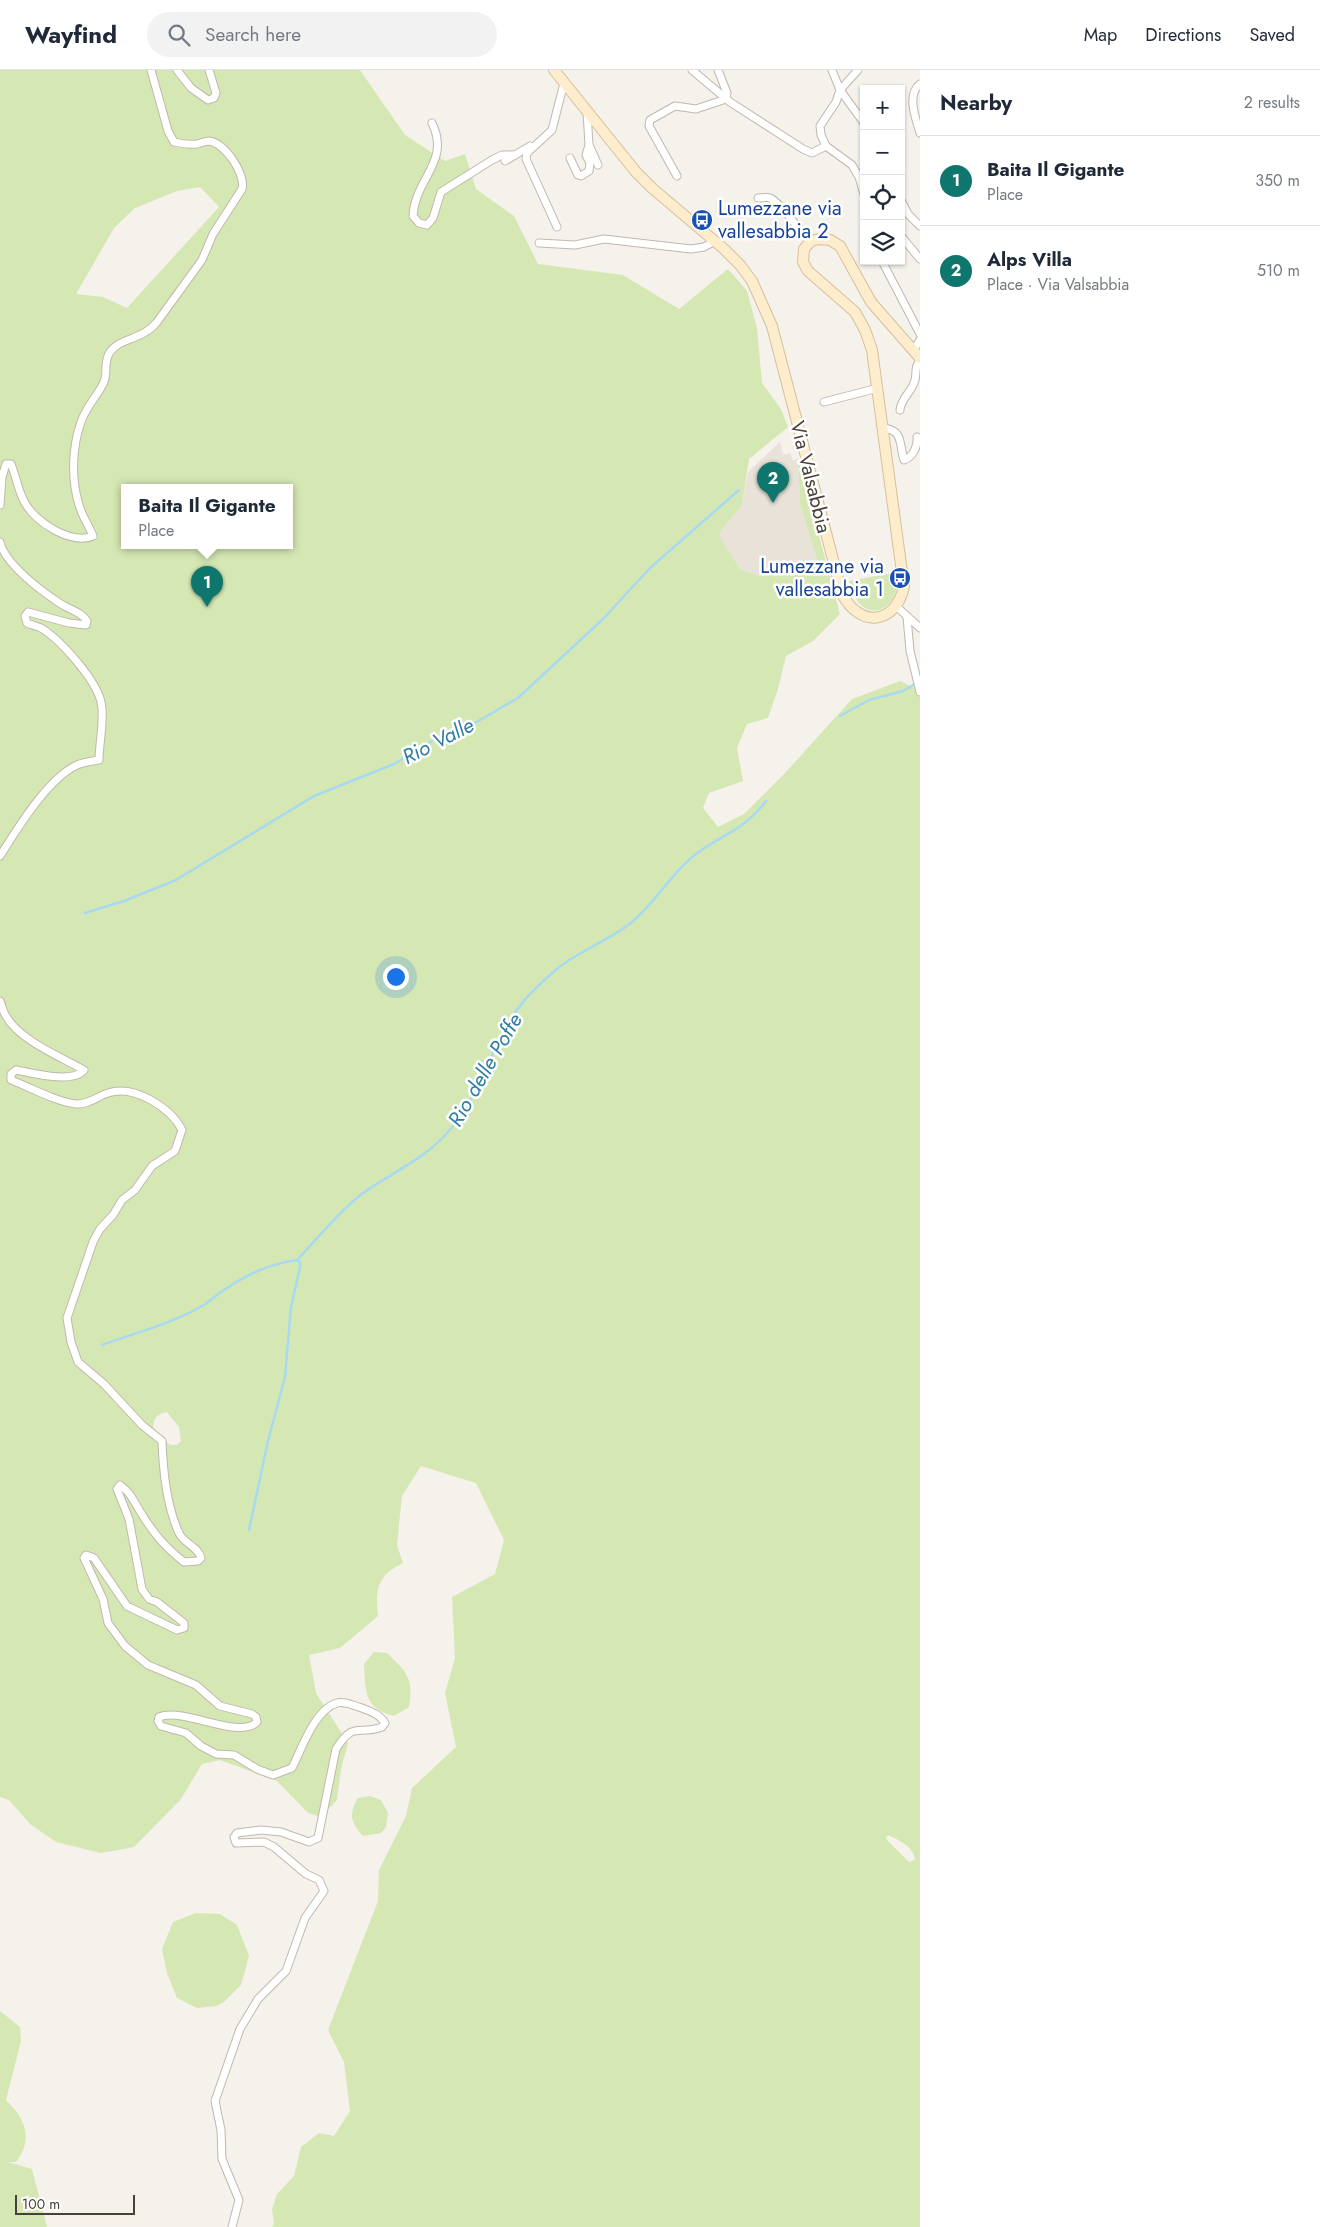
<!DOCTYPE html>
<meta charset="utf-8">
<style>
body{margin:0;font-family:Jost,sans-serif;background:#f2f2f3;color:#1f2937}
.controls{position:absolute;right:15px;top:15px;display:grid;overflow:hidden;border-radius:0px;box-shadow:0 1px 4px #0004}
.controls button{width:45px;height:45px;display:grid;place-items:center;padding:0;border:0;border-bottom:1px solid #e0e1e3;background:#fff;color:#1f2937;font:25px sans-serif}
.scale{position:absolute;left:15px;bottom:12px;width:120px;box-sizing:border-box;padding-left:5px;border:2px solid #494138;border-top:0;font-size:14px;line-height:18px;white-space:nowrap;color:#494138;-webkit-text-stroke:4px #fff;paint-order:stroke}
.you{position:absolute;left:395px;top:906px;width:18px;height:18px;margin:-12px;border:4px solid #fff;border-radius:50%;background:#1a73e8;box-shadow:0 0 0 8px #1a73e833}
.badge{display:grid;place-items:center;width:32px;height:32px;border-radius:50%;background:#0f766e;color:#fff;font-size:16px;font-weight:700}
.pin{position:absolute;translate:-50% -41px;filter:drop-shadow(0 1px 2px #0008)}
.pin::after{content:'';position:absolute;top:26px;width:18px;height:15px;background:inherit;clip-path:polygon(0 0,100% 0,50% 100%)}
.popup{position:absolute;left:121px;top:414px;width:172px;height:65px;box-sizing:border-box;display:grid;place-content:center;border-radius:0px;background:#fff;filter:drop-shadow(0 1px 4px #0005);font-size:16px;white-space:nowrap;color:#747a83}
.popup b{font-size:19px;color:#1f2937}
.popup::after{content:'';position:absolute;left:50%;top:100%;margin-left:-10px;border:10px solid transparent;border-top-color:#fff}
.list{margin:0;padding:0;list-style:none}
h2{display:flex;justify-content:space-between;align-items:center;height:65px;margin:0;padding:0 20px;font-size:21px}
h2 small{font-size:16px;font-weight:400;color:#747a83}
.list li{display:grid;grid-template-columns:32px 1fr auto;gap:15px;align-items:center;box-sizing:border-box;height:90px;padding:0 20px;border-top:1px solid #e0e1e3}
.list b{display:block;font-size:19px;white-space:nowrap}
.list p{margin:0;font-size:16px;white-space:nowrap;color:#747a83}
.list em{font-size:16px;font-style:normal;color:#747a83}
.icon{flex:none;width:28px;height:28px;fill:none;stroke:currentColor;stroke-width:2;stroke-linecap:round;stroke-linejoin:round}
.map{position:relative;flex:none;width:920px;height:2157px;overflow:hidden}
header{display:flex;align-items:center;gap:30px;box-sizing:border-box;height:70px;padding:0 25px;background:#fff;border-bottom:1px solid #e0e1e3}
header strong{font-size:24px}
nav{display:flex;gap:28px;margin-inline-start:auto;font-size:18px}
.search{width:350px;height:45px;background:#f2f2f3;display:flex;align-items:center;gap:12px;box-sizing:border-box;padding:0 18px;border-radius:28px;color:#747a83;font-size:19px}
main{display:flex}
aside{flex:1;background:#fff}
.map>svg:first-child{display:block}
.residential{fill:#e9e2d9}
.green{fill:#d5e8b4;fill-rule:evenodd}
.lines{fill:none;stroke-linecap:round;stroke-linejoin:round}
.stream{stroke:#a8d9f0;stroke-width:2.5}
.street-casing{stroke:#c1b8ad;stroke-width:9}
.secondary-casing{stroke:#d4c09b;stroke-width:12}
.street{stroke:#fff;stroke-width:7}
.secondary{stroke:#feedcc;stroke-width:10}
.labels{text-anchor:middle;stroke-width:5;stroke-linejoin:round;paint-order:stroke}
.transit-label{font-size:20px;fill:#164399;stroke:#fff;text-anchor:start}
.street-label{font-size:20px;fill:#494138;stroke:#fff}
.water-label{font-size:21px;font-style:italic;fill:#2f7da5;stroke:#fff}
</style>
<header>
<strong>Wayfind</strong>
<div class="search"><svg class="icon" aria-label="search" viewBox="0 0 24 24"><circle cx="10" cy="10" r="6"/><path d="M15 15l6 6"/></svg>Search here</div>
<nav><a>Map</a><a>Directions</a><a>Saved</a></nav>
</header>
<main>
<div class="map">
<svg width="920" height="2157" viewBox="0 0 920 2157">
<rect width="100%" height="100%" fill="#f5f1eb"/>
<!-- residential -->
<polygon class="residential" points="780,372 783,385 790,383 793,391 798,388 800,435 819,495 760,506 741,500 719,466 721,461 742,435 748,402"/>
<!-- green -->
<g class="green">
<path d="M0,0H360L405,65L445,91L465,84L476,119L514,146L538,194L623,205L679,239L728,199L747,221L757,258L762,313L781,339L788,357L749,389L742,435L721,461L719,466L741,500L760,506L819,495L800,435L798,388L840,544L813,571L786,586L778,619L768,648L747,654L737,678L743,711L709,723L703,738L718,757L744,744L785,703L852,629L900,611L920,620V2157H272L274,2153L272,2139L277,2124L294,2106L301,2077L319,2063L334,2066L350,2041L344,1992L328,1960L378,1831L379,1800L406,1746L412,1718L456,1677L445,1623L455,1588L452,1527L495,1504L504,1470L476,1413L421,1396L402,1426L397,1475L403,1493C377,1506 375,1519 378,1546L340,1578L309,1585L316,1623L348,1673L341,1699L337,1730L321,1747L308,1743L277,1711L220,1690L202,1694L181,1729L134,1777L101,1783L56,1772L30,1754L9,1730L0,1727ZM200,117L219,137L127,238L103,227L76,224L114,158L135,138L177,121ZM124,418H290V476H124ZM167,1342L179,1357L181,1371L177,1375H170L153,1357C154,1347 157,1344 167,1342ZM888,1765C899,1770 914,1777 915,1790L909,1792L887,1770L886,1767Z"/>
<path d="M898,502C901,544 859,558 849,511Z"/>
<path d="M374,1582L387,1583C407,1602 414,1609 409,1637L394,1646C363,1638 366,1621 364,1594Z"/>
<path d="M370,1726L381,1730L388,1743L386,1757L381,1763L363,1766C351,1752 348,1745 358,1728Z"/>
<polygon points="196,1843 220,1844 237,1855 249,1886 241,1915 224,1932 216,1936 197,1938 177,1928 167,1903 162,1879 173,1852"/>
<path d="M0,1941L20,1957L21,1971L6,2030C25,2049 34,2068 16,2092H8L32,2099L47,2157H0Z"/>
</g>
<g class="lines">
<!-- stream -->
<g class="stream">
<polyline points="840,646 869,630 903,621 915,614"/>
<polyline points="85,843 124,831 176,810 314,726 394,694 437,668 473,654 518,628 604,548 650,498 739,420"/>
<path d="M102,1275C135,1263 171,1254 202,1236C211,1231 218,1223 227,1218C247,1204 273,1193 297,1190C317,1169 336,1145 358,1127C386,1105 423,1091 447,1063C485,1022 493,960 533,921C541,913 550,905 558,898C581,880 610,870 632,852C657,831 673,800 700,781C727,762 744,760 766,731"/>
<polyline points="249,1460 268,1371 285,1307 291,1237 300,1197 300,1192 297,1190"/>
</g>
<!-- street casing -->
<g class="street-casing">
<g id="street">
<polyline points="177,0 191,18 208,30 214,28 216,23 209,0"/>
<polyline points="692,0 730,32 803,79 812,83 826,76"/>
<polyline points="832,0 840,20 864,53"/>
<polyline points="858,0 840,20 836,32 820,56 821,65 826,76 852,95 859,107 864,124"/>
<path d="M920,14C906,25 916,49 920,63"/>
<polyline points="587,42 589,75 598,95"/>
<path d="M432,53C451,92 415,108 413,146L419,153L427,155L433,148L441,122L492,90L502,85H515"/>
<polyline points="570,88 578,105 581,106 589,101 590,93 586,85 589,75"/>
<polyline points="505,91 530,76"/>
<polyline points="677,106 649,56 650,50 675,36 696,39 726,29 727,23 718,0"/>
<path d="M758,128C761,128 767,127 770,128C780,132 800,162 811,171"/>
<polyline points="901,130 908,144 920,156"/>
<polyline points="557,157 526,89 527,83 552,60 564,13"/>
<polyline points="901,166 920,189"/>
<polyline points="539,173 575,175 604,169 691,179 704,177 715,171"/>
<polyline points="882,191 920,264"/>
<polyline points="913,281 920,270"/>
<polyline points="824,332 878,318"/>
<path d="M900,340C901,328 912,322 915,310C917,303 914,296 920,291"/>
<path d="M883,358C904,360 899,375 904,390C913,387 918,376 917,367"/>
<path d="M0,435L2,407L6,394H11C16,406 18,420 24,431C34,452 71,475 93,466C89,456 82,446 79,435C71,409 72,377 81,352C86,337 98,325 104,312C108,302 103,292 110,282C119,268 143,270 157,252L202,190L213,164L242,119C246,104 225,73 209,71C205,71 201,73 197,74C189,75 182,74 174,72L168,61L151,0"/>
<path d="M0,472C5,494 40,520 58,532C67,539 81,541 87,551L86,555L69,553L28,542L25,546L27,553C31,555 37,556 41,558C61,570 96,610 101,632C105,648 99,673 99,690C92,691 84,692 77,695C48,708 17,759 0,786"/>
<polyline points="896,536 920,558"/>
<polyline points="907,547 910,581 920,622"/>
<path d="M0,931C2,936 3,942 6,946C19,970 61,987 84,1000C73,1014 32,1003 16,1000L11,1004V1010C32,1018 54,1031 76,1034C88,1035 98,1026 108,1023C134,1014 171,1038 182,1060L175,1081L152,1096L135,1120L122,1130L113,1145L100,1159L93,1172L67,1248L71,1272L78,1292L104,1314L142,1355L162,1371C163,1401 166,1435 179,1463C183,1473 199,1477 201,1488L198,1491L184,1492C165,1477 154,1464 141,1443C134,1432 131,1423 120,1415L117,1419L129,1449L142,1519L149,1529L157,1532L184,1553V1558L177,1560L127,1536L94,1488L86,1485L84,1488L103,1529L108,1553L125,1576L148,1595L196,1615L220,1636L252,1644L256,1647L257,1652C238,1670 184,1637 159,1647L158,1651L161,1656L186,1663L201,1676L216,1684L234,1685L257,1699L273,1705L292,1698C301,1680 315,1639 337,1633C344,1631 352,1635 359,1637C369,1641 379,1643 385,1653L382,1657C358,1666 354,1650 336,1679L318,1768L309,1772L281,1762L261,1760L237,1763L234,1767L236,1773L264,1772L274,1777L306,1804L319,1810L324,1821L305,1848L286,1901L258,1929L240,1959L215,2031L221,2060L222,2089L239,2130L232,2157"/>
</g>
</g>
<!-- secondary casing -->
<g class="secondary-casing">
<path id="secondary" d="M554,0L636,102L652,118L724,179L740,195L752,211L772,256L842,524C860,558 895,555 904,517L872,280L865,260L855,242L808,201L803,192L804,179L811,171L819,169L830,170L840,176L871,232L920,288"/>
</g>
<!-- street -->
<use href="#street" class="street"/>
<!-- secondary -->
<use href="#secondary" class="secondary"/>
</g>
<!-- icons -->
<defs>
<g id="bus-disc" transform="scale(1.125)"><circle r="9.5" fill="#1a4fb4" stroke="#fff"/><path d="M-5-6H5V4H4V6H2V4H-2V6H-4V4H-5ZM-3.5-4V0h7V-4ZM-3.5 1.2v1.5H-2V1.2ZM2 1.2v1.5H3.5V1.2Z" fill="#fff"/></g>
</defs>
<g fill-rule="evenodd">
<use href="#bus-disc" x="702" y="150"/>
<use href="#bus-disc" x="900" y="508"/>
</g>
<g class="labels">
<!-- transit labels -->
<g class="transit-label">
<text x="718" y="145">Lumezzane via<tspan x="718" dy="23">vallesabbia 2</tspan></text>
<text x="884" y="503" text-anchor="end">Lumezzane via<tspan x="884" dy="23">vallesabbia 1</tspan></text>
</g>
<!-- street labels -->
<g class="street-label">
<text transform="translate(811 407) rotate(76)" y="7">Via Valsabbia</text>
</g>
<!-- water labels -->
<g class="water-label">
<text transform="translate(438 671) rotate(-27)" y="7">Rio Valle</text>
<text transform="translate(485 1000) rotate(-60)" y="7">Rio delle Poffe</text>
</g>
</g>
</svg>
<div class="controls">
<button>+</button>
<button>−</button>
<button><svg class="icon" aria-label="locate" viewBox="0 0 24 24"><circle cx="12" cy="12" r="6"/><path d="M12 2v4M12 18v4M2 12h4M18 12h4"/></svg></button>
<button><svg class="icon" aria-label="layers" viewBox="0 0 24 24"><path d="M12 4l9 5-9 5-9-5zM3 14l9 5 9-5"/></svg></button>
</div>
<div class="scale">100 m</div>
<div class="you"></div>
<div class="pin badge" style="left:207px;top:537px">1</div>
<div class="popup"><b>Baita Il Gigante</b>Place</div>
<div class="pin badge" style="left:773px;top:433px">2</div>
</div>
<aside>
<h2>Nearby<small>2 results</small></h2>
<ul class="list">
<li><span class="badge">1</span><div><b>Baita Il Gigante</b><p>Place</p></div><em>350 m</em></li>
<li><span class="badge">2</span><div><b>Alps Villa</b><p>Place · Via Valsabbia</p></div><em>510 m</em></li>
</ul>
</aside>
</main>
